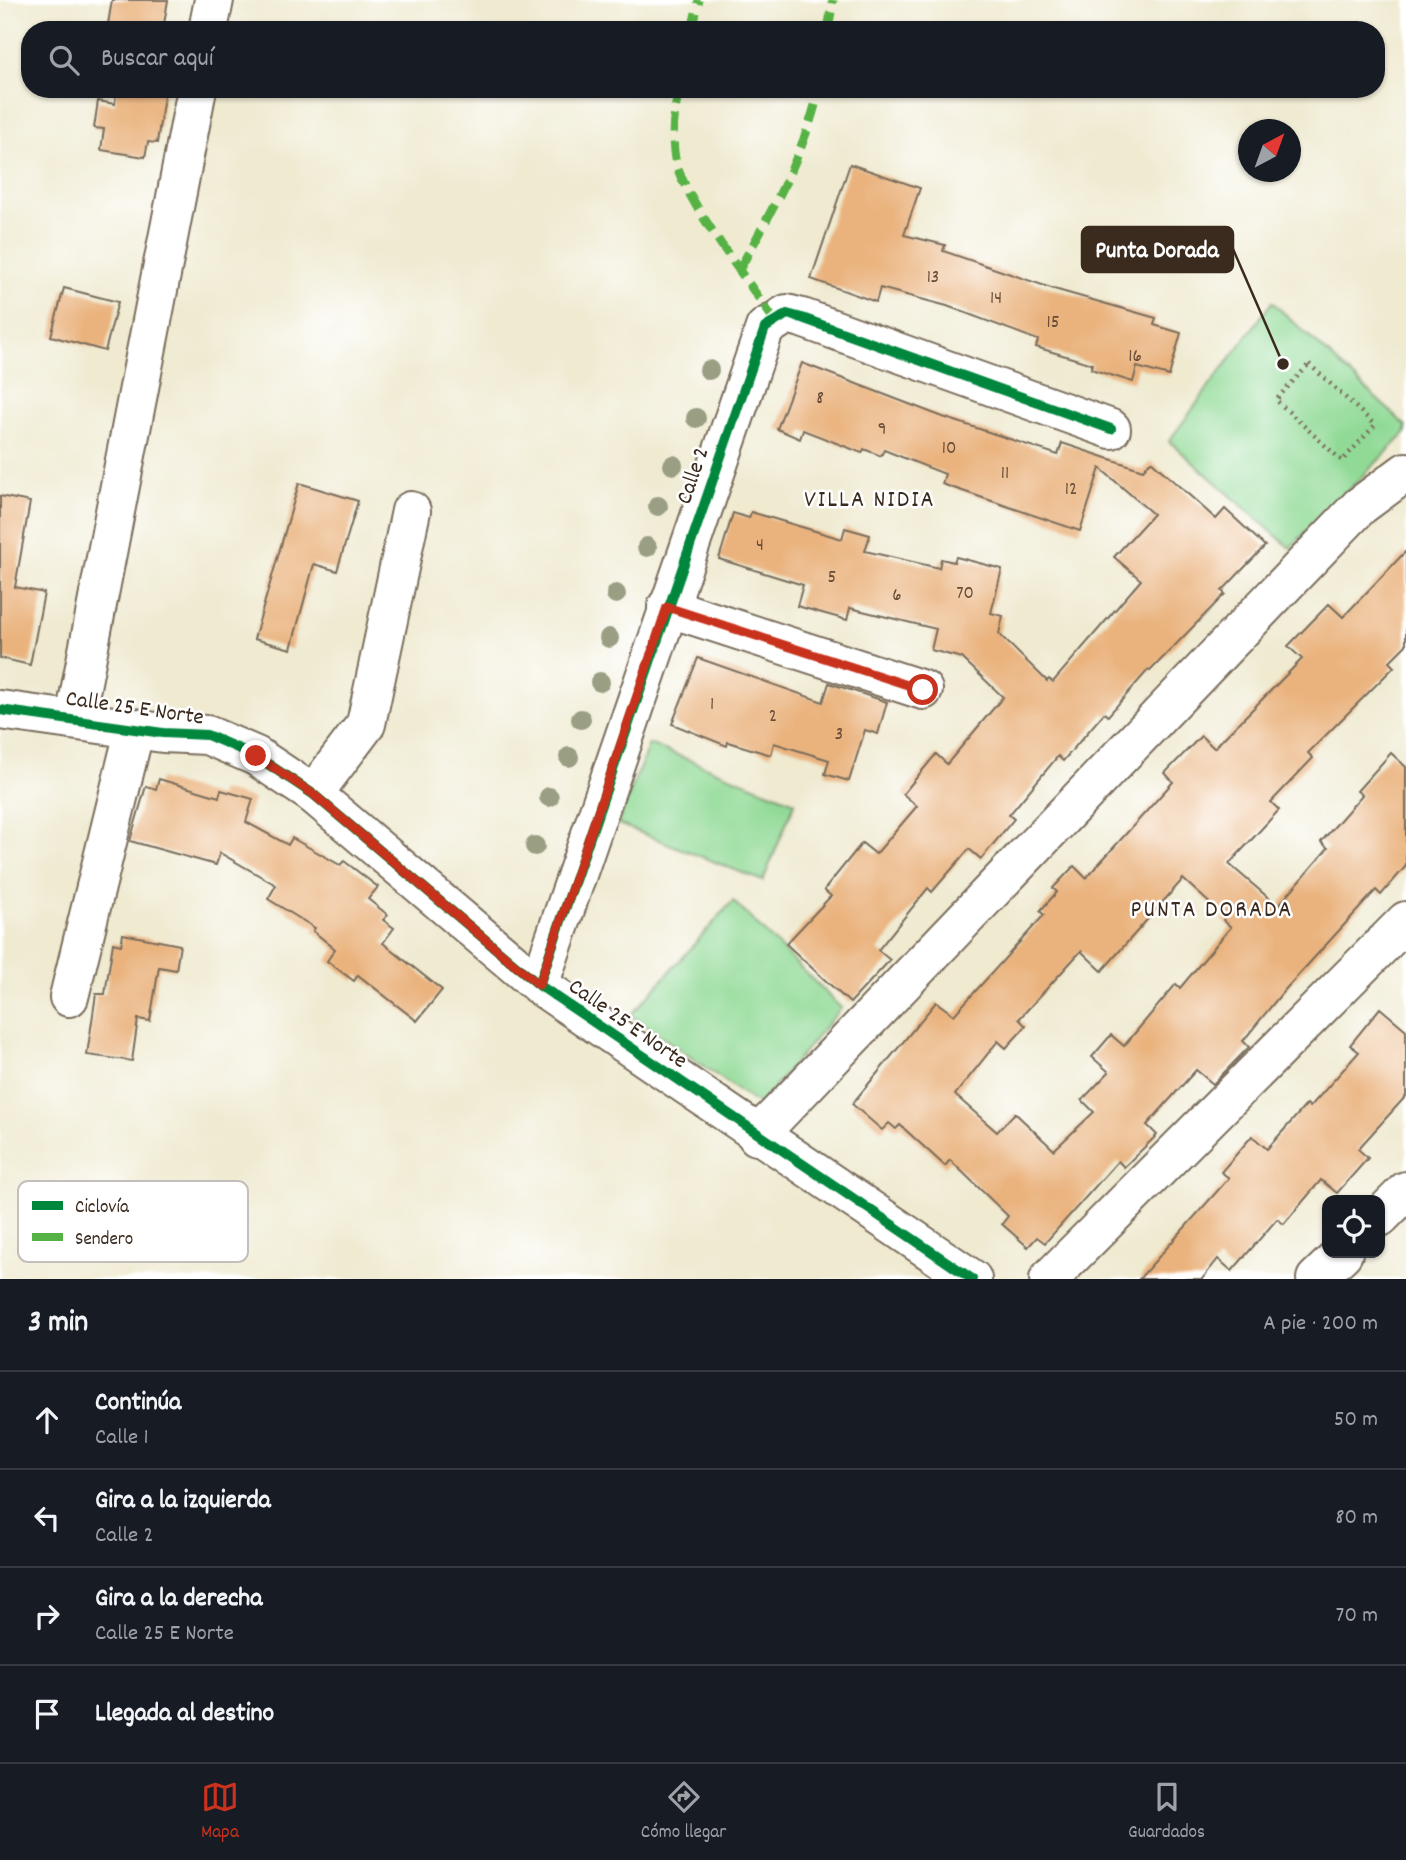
<!DOCTYPE html>
<html lang="es">
<meta charset="utf-8">
<style>
body{margin:0;font-family:Dekko,sans-serif;background:#242831;color:#f1f3f6}
.controls{position:absolute;right:21px;bottom:21px;display:grid;overflow:hidden;border-radius:14px;box-shadow:0 2px 5px #0004}
.controls button{width:63px;height:63px;display:grid;place-items:center;padding:0;border:0;border-bottom:2px solid #363941;background:#171b24;color:#f1f3f6;font:35px sans-serif}
.compass{position:absolute;left:1238px;top:119px;width:63px;height:63px;border-radius:50%;background:#171b24;box-shadow:0 2px 5px #0004;rotate:41deg}
.stop{position:absolute;width:21px;height:21px;margin:-16px;border:5px solid #c8321e;border-radius:50%;background:#fff}
.stop.end{background:#c8321e;border-color:#fff;box-shadow:0 2px 7px #0008}
.list{margin:0;padding:0;list-style:none}
h2{display:flex;justify-content:space-between;align-items:center;height:91px;margin:0;padding:0 28px;font-size:30px}
h2 small{font-size:23px;font-weight:400;color:#9ea1a6}
.list li{display:grid;grid-template-columns:46px 1fr auto;gap:21px;align-items:center;box-sizing:border-box;height:98px;padding:0 28px;border-top:2px solid #363941}
.list b{display:block;font-size:26px;white-space:nowrap}
.list p{margin:0;font-size:23px;white-space:nowrap;color:#9ea1a6}
.list em{font-size:23px;font-style:normal;color:#9ea1a6}
.icon{flex:none;width:38px;height:38px;fill:none;stroke:currentColor;stroke-width:2;stroke-linecap:round;stroke-linejoin:round}
.map{position:relative;flex:none;width:1406px;height:1279px;overflow:hidden}
.search{position:absolute;background:#171b24;box-shadow:0 2px 5px #0004;left:21px;right:21px;top:21px;height:77px;display:flex;align-items:center;gap:18px;box-sizing:border-box;padding:0 24px;border-radius:28px;color:#9ea1a6;font-size:26px}
.sheet{height:483px;background:#171b24}
nav{display:flex;justify-content:space-around;align-items:center;box-sizing:border-box;height:98px;border-top:2px solid #363941;background:#171b24;font-size:19px;color:#9ea1a6}
nav a{display:grid;justify-items:center;gap:4px}
nav .on{color:#c8321e}
.map>svg:first-child{display:block}
.green{fill:#91da96;stroke:#66825a;stroke-width:2}
.building{fill:#eab37e;fill-rule:evenodd}
.lines{fill:none;stroke-linecap:round;stroke-linejoin:round}
.minor-casing{stroke:#7a6d5c;stroke-width:42}
.path{stroke:#7a6d5c;stroke-width:4.5;stroke-dasharray:2 5;stroke-linecap:butt}
.minor{stroke:#fff;stroke-width:38}
.quiet{stroke:#57b245;stroke-width:9;stroke-dasharray:18 9;stroke-linecap:butt}
.cycleway-casing{stroke:#fff;stroke-width:15}
.cycleway{stroke:#00873e;stroke-width:10}
.tree{fill:#9a9e82}
.route{stroke:#c8321e;stroke-width:9}
.labels{text-anchor:middle;stroke-width:5;stroke-linejoin:round;paint-order:stroke}
.number-label{font-size:19px;fill:#674c36}
.street-label{font-size:23px;fill:#3b2a1e;stroke:#fff}
.neighbourhood-label{font-size:24px;letter-spacing:2px;fill:#3b2a1e;stroke:#fff}
.key{fill:#fff;stroke:#c4bfbc;stroke-width:2}
.key-label{font-size:19px;fill:#3b2a1e}
.leader{fill:none;stroke:#3b2a1e;stroke-width:2.5}
.callout-dot{fill:#3b2a1e;stroke:#fff;stroke-width:2.5}
.callout{fill:#3b2a1e;stroke:#3b2a1e;stroke-width:2.5}
.callout-label{font-size:24px;text-anchor:middle;font-weight:bold;fill:#fff}
</style>
<div class="map">
<svg width="1406" height="1279" viewBox="0 0 1406 1279">
<rect width="100%" height="100%" fill="#fff"/>
<filter id="ink" filterUnits="userSpaceOnUse"><feTurbulence type="fractalNoise" baseFrequency=".0143" numOctaves="2"/><feDisplacementMap in="SourceGraphic" scale="14" xChannelSelector="R" yChannelSelector="G"/><feConvolveMatrix kernelMatrix="1 2 1 2 8 2 1 2 1" color-interpolation-filters="sRGB"/></filter>
<filter id="wash" filterUnits="userSpaceOnUse"><feTurbulence type="fractalNoise" baseFrequency=".00686" numOctaves="4" result="noise"/><feDisplacementMap in="SourceGraphic" scale="28" xChannelSelector="R" yChannelSelector="G"/><feGaussianBlur stdDeviation="1.57" result="paint"/><feColorMatrix in="noise" values="0 0 0 0 0 0 0 0 0 0 0 0 0 0 0 0 0 1.4 0 .05"/><feComposite in="paint" operator="in"/></filter>
<g filter="url(#wash)">
<rect width="100%" height="100%" fill="#efead0"/>
<!-- green -->
<g class="green">
<polygon points="1272,302 1406,426 1406,433 1290,548 1169,441"/>
<polygon points="649,744 795,802 763,881 618,824"/>
<polygon points="733,901 841,1008 759,1105 631,1015"/>
</g>
<g id="blocks">
<!-- building -->
<g class="building">
<polygon points="112,0 168,0 163,30 107,30"/>
<polygon points="116,89 165,89 157,143 148,142 145,157 101,150 104,129 94,128 98,101 115,104"/>
<polygon points="850,164 920,188 904,235 945,245 943,251 1054,289 1156,318 1154,325 1181,333 1169,376 1137,367 1133,382 1091,369 1092,364 1036,347 1038,340 947,306 880,288 876,302 811,279"/>
<polygon points="64,288 118,302 105,351 51,336"/>
<polygon points="802,363 943,417 1058,455 1062,443 1143,470 1151,461 1216,519 1225,509 1265,546 1222,591 1225,594 1150,671 1148,670 1108,716 1104,713 1063,761 1058,756 1009,815 1014,819 981,859 969,849 932,892 928,888 878,950 890,960 850,1003 786,944 831,896 824,890 862,843 876,854 917,806 903,794 936,754 947,764 1003,697 962,658 931,650 936,629 850,608 847,620 797,606 803,585 719,559 733,513 749,518 751,512 842,539 845,528 870,535 865,551 939,568 941,559 954,562 956,557 1002,569 991,613 1003,616 999,634 1047,681 1049,679 1053,682 1141,580 1114,557 1153,514 1100,468 1080,531 942,484 945,474 884,450 881,456 864,449 862,453 803,430 800,439 777,429"/>
<polygon points="299,483 358,501 337,571 314,564 291,649 254,639"/>
<polygon points="0,496 30,502 15,587 44,593 30,665 0,658"/>
<path d="M1406,551V645L1389,662L1394,667L1308,753L1313,758L1271,802L1279,810L1229,864L1278,906L1328,848L1321,842L1362,795L1357,791L1391,753L1406,767V866L1381,895L1376,890L1282,993L1243,1041L1249,1047L1213,1084L1196,1070L1147,1125L1157,1135L1124,1167L1118,1161L1045,1243L1037,1237L1028,1247L1002,1224L1008,1216L950,1160L945,1166L900,1125L896,1129L889,1123L882,1130L852,1104L936,1002L954,1015L1044,915L1040,911L1057,892L1053,888L1074,866L1086,878L1173,782L1165,773L1201,736L1214,748L1302,659L1288,646L1329,604L1343,617ZM1183,879L1225,917L1223,920L1231,927L1180,988L1176,984L1124,1046L1111,1035L1092,1057L1109,1072L1082,1100L1094,1112L1054,1150L1015,1113L997,1132L955,1095L998,1041L1006,1048L1026,1026L1019,1019L1081,951L1102,971Z"/>
<polygon points="698,658 823,702 829,683 887,702 878,734 865,730 849,781 825,774 829,760 774,743 771,755 728,742 727,746 672,724"/>
<polygon points="159,779 219,797 221,790 253,799 246,822 288,845 292,838 340,865 344,861 378,887 368,899 388,915 383,920 394,928 383,943 442,990 417,1021 358,975 354,981 327,961 335,949 313,931 315,928 268,899 276,885 220,853 216,865 130,841 146,786 156,789"/>
<polygon points="123,934 180,945 176,970 159,967 150,1021 138,1019 132,1061 87,1055 96,994 105,994 113,943 121,945"/>
<polygon points="1380,1008 1406,1030 1406,1096 1358,1149 1368,1158 1337,1193 1321,1180 1284,1224 1277,1219 1232,1271 1218,1259 1202,1279 1139,1279 1229,1178 1221,1172 1252,1136 1267,1149 1307,1104 1310,1107 1359,1052 1350,1045"/>
</g>
</g>
</g>
<g filter="url(#ink)">
<use href="#blocks" fill-opacity="0" stroke="#7a6d5c" stroke-width="2"/>
<g class="lines">
<!-- minor casing -->
<g class="minor-casing">
<g id="minor">
<polyline points="208,30 214,0"/>
<polyline points="667,607 923,690"/>
<polyline points="0,710 163,733 207,735 256,756 313,794 539,985 972,1279"/>
<polyline points="75,718 197,89"/>
<polyline points="313,794 366,724 411,511"/>
<polyline points="539,985 765,328 787,314 802,318 1111,429"/>
<polyline points="69,997 135,728"/>
<polyline points="757,1136 1360,506 1406,472"/>
<polyline points="1380,1217 1406,1191"/>
<polyline points="1049,1279 1406,921"/>
<polyline points="1316,1279 1343,1253"/>
</g>
</g>
<!-- path -->
<polygon class="path" points="1309,364 1375,425 1342,461 1276,400"/>
<!-- minor -->
<use href="#minor" class="minor"/>
<!-- quiet -->
<g class="quiet">
<polyline points="692,30 699,0"/>
<polyline points="828,30 833,0"/>
<path d="M679,89C674,112 671,135 675,159C683,198 749,282 774,320"/>
<path d="M740,268C771,213 805,152 819,89"/>
</g>
<!-- cycleway casing -->
<g class="cycleway-casing">
<g id="cycleway">
<polyline points="0,710 163,733 207,735 256,756 313,794 539,985 972,1279"/>
<polyline points="539,985 765,328 787,314 802,318 1111,429"/>
</g>
</g>
<!-- cycleway -->
<use href="#cycleway" class="cycleway"/>
</g>
<!-- trees -->
<g class="tree">
<circle cx="709" cy="370" r="10"/>
<circle cx="696" cy="418" r="10"/>
<circle cx="673" cy="465" r="10"/>
<circle cx="658" cy="506" r="10"/>
<circle cx="647" cy="547" r="10"/>
<circle cx="616" cy="594" r="10"/>
<circle cx="609" cy="638" r="10"/>
<circle cx="600" cy="682" r="10"/>
<circle cx="581" cy="719" r="10"/>
<circle cx="569" cy="757" r="10"/>
<circle cx="549" cy="797" r="10"/>
<circle cx="535" cy="846" r="10"/>
</g>
</g>
<g class="lines" filter="url(#ink)">
<!-- route -->
<polyline class="route" points="256,756 313,794 539,985 667,607 923,690"/>
</g>
<g class="labels">
<!-- number labels -->
<g class="number-label">
<text x="933" y="282">13</text>
<text x="996" y="303">14</text>
<text x="1053" y="327">15</text>
<text x="1135" y="361">16</text>
<text x="820" y="403">8</text>
<text x="882" y="434">9</text>
<text x="949" y="453">10</text>
<text x="1005" y="478">11</text>
<text x="1071" y="494">12</text>
<text x="760" y="550">4</text>
<text x="832" y="582">5</text>
<text x="965" y="598">70</text>
<text x="897" y="600">6</text>
<text x="712" y="709">1</text>
<text x="773" y="721">2</text>
<text x="839" y="739">3</text>
</g>
<!-- street labels -->
<g class="street-label">
<text transform="translate(691 475) rotate(-71)" y="8">Calle 2</text>
<text transform="translate(135 706) rotate(8)" y="8">Calle 25 E Norte</text>
<text transform="translate(629 1022) rotate(35)" y="8">Calle 25 E Norte</text>
</g>
<!-- neighbourhood labels -->
<g class="neighbourhood-label">
<text x="870" y="506">VILLA NIDIA</text>
<text x="1212" y="916">PUNTA DORADA</text>
</g>
</g>
<!-- legend -->
<rect x="18" y="1181" width="230" height="81" rx="10" class="key"/>
<rect x="32" y="1201" width="31" height="9" fill="#00873e"/>
<rect x="32" y="1233" width="31" height="8" fill="#57b245"/>
<g class="key-label">
<text x="75" y="1212">Ciclovía</text>
<text x="75" y="1244">Sendero</text>
</g>
<!-- callouts -->
<path class="leader" d="M1283 364L1233 249"/>
<circle class="callout-dot" cx="1283" cy="364" r="7"/>
<rect class="callout" x="1082" y="227" width="151" height="45" rx="7"/>
<g class="callout-label">
<text x="1157" y="257">Punta Dorada</text>
</g>
</svg>
<div class="controls">
<button><svg class="icon" aria-label="locate" viewBox="0 0 24 24"><circle cx="12" cy="12" r="6"/><path d="M12 2v4M12 18v4M2 12h4M18 12h4"/></svg></button>
</div>
<svg class="compass" viewBox="-18 -18 36 36"><path d="M0-13l5 13h-10z" fill="#e53935"/><path d="M0 13l5-13h-10z" fill="#9ea1a6"/></svg>
<div class="stop" style="left:923px;top:690px"></div>
<div class="stop end" style="left:256px;top:756px"></div>
<div class="search"><svg class="icon" aria-label="search" viewBox="0 0 24 24"><circle cx="10" cy="10" r="6"/><path d="M15 15l6 6"/></svg>Buscar aquí</div>
</div>
<section class="sheet">
<h2>3 min<small>A pie · 200 m</small></h2>
<ul class="list">
<li><svg class="icon" aria-label="ahead" viewBox="0 0 24 24"><path d="M12 20V5M6 11l6-6 6 6"/></svg><div><b>Continúa</b><p>Calle 1</p></div><em>50 m</em></li>
<li><svg class="icon" aria-label="left" viewBox="0 0 24 24"><path d="M17 20v-9H6M10 6l-5 5 5 5"/></svg><div><b>Gira a la izquierda</b><p>Calle 2</p></div><em>80 m</em></li>
<li><svg class="icon" aria-label="right" viewBox="0 0 24 24"><path d="M7 20v-9h11M14 6l5 5-5 5"/></svg><div><b>Gira a la derecha</b><p>Calle 25 E Norte</p></div><em>70 m</em></li>
<li><svg class="icon" aria-label="arrive" viewBox="0 0 24 24"><path d="M6 21V4h12l-3 4 3 4H6"/></svg><div><b>Llegada al destino</b></div></li>
</ul>
</section>
<nav>
<a class="on"><svg class="icon" aria-label="map" viewBox="0 0 24 24"><path d="M3 6l6-2 6 2 6-2v14l-6 2-6-2-6 2zM9 4v14M15 6v14"/></svg>Mapa</a>
<a><svg class="icon" aria-label="directions" viewBox="0 0 24 24"><path d="M12 3l9 9-9 9-9-9zM9 14v-3h6M13 9l2 2-2 2"/></svg>Cómo llegar</a>
<a><svg class="icon" aria-label="saved" viewBox="0 0 24 24"><path d="M7 4h10v16l-5-4-5 4z"/></svg>Guardados</a>
</nav>
